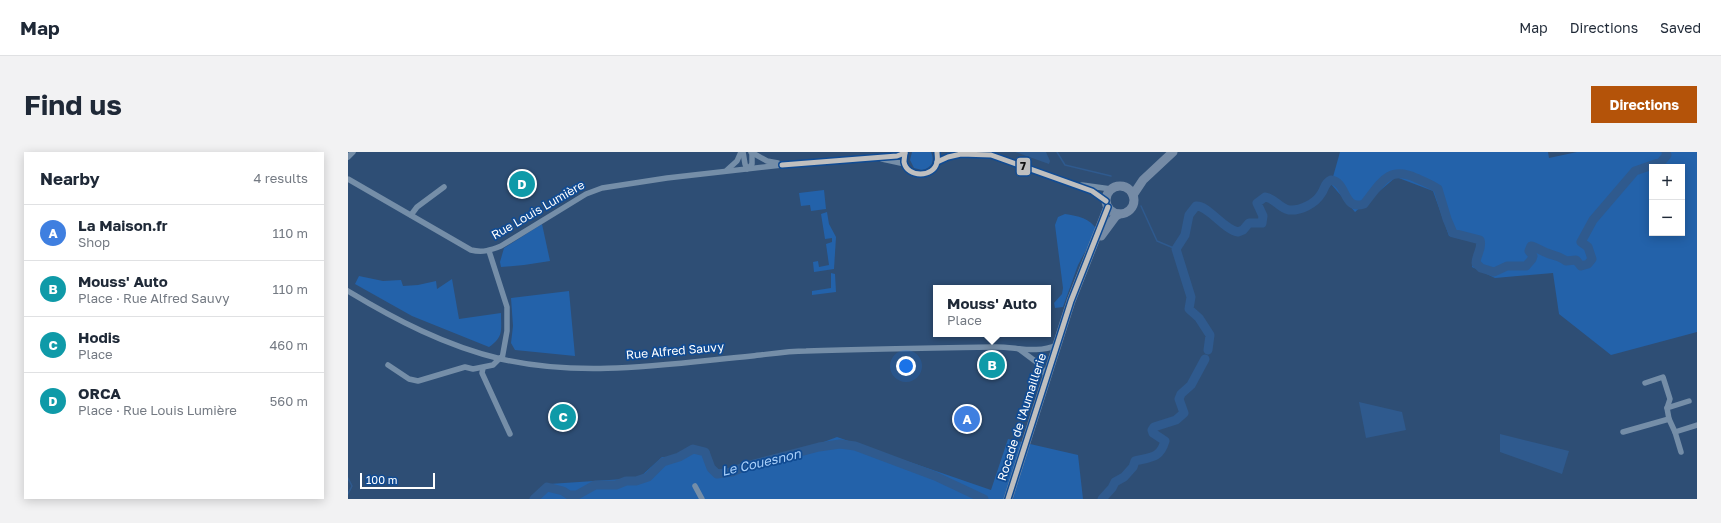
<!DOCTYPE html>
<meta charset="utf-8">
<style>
body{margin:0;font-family:"Golos Text",sans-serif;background:#f2f2f3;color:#1f2937}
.controls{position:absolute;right:12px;top:12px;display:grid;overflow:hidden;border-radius:0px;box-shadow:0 2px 10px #0003}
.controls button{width:36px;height:36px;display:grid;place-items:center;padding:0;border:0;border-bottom:1px solid #e0e1e3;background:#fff;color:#1f2937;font:20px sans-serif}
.scale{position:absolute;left:12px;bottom:10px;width:75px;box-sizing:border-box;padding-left:4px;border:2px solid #fff;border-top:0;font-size:11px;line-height:14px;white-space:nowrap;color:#fff;-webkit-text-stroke:3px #104b93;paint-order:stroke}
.you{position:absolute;left:558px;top:214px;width:14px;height:14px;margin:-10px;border:3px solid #fff;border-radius:50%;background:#1a73e8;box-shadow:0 0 0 6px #1a73e833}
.badge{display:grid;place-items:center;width:26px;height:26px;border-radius:50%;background:#b45309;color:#fff;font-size:13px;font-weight:700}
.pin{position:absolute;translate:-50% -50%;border:2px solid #fff;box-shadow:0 1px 4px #0006}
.popup{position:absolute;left:585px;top:133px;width:118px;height:52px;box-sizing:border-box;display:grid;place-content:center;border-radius:0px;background:#fff;filter:drop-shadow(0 1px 3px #0005);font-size:13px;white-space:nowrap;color:#747a83}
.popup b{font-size:15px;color:#1f2937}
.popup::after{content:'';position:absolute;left:50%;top:100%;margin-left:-8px;border:8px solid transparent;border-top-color:#fff}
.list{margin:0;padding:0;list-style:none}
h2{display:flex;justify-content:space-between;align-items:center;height:52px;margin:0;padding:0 16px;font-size:17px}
h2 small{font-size:13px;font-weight:400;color:#747a83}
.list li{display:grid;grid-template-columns:26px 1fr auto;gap:12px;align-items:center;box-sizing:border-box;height:56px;padding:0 16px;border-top:1px solid #e0e1e3}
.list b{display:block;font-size:15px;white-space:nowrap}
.list p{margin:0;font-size:13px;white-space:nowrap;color:#747a83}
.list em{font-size:13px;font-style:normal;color:#747a83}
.map{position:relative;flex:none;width:1349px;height:347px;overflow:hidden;border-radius:0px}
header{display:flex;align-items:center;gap:24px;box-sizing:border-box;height:56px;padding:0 20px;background:#fff;border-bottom:1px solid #e0e1e3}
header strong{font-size:19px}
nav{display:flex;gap:22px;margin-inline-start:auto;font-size:14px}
.intro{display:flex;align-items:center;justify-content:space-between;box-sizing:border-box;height:96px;padding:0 24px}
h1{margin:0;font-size:28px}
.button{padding:10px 18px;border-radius:0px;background:#b45309;color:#fff;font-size:14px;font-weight:700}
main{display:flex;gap:24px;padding:0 24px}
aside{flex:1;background:#fff;border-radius:0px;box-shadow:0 2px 10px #0003}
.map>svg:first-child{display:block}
.green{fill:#2362aa;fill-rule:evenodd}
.water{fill:#2f5a8e}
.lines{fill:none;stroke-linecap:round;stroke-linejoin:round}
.stream{stroke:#2f5a8e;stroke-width:1.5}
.river{stroke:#2f5a8e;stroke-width:9}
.minor{stroke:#758ea8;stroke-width:5.5}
.primary{stroke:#758ba6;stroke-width:9}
.bus-1-casing{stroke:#104b93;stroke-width:8}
.bus-1{stroke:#bfbfbf;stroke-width:5}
.labels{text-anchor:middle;stroke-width:3.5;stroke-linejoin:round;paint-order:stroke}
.street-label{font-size:12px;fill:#fff;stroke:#104b93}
.water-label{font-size:13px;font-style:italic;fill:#a8cffa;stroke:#104b93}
.line-badge{stroke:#104b93;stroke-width:1.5}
.pale-badge-label{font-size:11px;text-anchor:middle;font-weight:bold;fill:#111}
</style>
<header>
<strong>Map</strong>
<nav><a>Map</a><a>Directions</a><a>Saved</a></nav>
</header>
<div class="intro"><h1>Find us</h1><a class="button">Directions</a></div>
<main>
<aside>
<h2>Nearby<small>4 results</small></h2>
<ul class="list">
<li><span class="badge" style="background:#3f7fe0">A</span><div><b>La Maison.fr</b><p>Shop</p></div><em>110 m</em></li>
<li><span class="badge" style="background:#0f9aa8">B</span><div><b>Mouss' Auto</b><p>Place · Rue Alfred Sauvy</p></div><em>110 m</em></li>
<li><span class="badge" style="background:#0f9aa8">C</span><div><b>Hodis</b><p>Place</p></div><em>460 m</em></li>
<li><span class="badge" style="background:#0f9aa8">D</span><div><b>ORCA</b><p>Place · Rue Louis Lumière</p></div><em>560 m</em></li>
</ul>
</aside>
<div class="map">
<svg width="1349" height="347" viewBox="0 0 1349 347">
<rect width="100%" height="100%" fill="#2e4e75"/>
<!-- green -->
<g class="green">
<path d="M564,0H583C587,9 584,16 574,18L566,16L562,8Z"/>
<path d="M992,0H1200L1201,6L1229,0H1349V180L1263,203L1211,162L1205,121L1147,126L1124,115L1129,91L1101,84L1085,39L1048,25L1007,60L983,32ZM1304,15H1334V81H1304Z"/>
<polygon points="476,38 478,57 463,59 462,53 453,54 451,41"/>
<polygon points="479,60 481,72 488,85 486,117 466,120 465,110 470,109 471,115 481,113 478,92 484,90 484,86 477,87 473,62"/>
<path d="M717,62C730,64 742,66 749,78L730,113L715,155L707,156L706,151L714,142L715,136L707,73L710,65Z"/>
<polygon points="194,72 202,109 176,113 153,115 152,110 156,96"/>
<polygon points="483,121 487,122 488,140 464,143 464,139 483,136"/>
<path d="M11,124L35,129L53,128L55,134L70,133L88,129L89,137L104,127L111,167L153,161C153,178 156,185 141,195L64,164L7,132Z"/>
<polygon points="221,139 227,204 167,198 163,191 165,174 163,146"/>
<polygon points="489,285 643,338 660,287 730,303 735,347 182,347 201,332 291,326 314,305 331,305 343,294 361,298 366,320 372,322 386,316 396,320"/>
</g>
<!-- water -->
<g class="water">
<polygon points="667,0 698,0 702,9 701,12"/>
<polygon points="1011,250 1054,260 1058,278 1018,286"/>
<polygon points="1152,282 1221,299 1214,322 1152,300"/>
</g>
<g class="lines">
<!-- stream -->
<g class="stream">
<polyline points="709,0 717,13 763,24"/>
<polyline points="793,54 809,89 828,97"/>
<polyline points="0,326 4,334 0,342"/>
</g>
<!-- river -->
<g class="river">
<path d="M860,198L862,183L851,166L841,157L843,145L828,97L837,83L841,63L848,54C860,53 875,77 890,80L895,78L901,71H914L915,64L909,51L917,45C927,46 931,56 941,58C952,59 967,52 973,42C977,37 976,31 983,28C1000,30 994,59 1016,52C1032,32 1040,13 1068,26C1075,29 1083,32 1090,37L1099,67L1105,81L1132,88C1135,96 1128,103 1128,111L1133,116L1146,120L1159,114H1178L1184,107L1185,104L1181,99L1183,94C1189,95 1193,99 1199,101C1206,104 1212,104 1218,109L1228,108L1233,114L1240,112L1244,107L1240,95L1233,90L1245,68L1287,19L1313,10L1319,3L1318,0"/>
<polyline points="186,347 199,335 215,339 221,343 229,343 247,333 268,333 278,329 288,329 300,325 315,310 331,305 345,297 357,300 363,316 369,322 384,320 398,314 471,295 492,292 507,294 587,324 636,347"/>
<path d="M754,347L764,336L767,330L776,325L785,315L787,309C804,305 812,306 817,289L805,281L804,278L806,275L828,268L836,261L831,247L833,242L843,233L857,207"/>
</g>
<!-- minor -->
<g class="minor">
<polyline points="395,0 397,12 399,17"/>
<polyline points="403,0 419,9 430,11"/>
<path d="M557,0C549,30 596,30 589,0"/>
<polyline points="0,5 5,0"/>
<polyline points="534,7 557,12"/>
<polyline points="589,10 600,5 613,2 643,3 744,39 758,49"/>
<polyline points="401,16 404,12 404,1"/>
<polyline points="379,18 389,9 393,0"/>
<path d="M0,27L123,98C135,101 143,98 153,94L238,42L254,36L319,26L434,13L528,6L549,4L557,1"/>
<polyline points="734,33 763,37"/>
<polyline points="63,63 69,55 96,35"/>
<polyline points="141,99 159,155 159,179 154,207"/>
<path d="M0,139C48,168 98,194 153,207C235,226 321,212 404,204C422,202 440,199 458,199C521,197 585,196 648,195C669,195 689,202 709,193"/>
<polyline points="671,197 691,212 699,225"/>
<polyline points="40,213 61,227 70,229 117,215 125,217 145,213 152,206"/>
<polyline points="135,216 134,221 162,282"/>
<polyline points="1297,231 1315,225 1322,247 1319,256 1321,267"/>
<polyline points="1319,256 1341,249"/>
<polyline points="1275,280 1321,267 1327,280 1349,273"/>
<polyline points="1327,280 1333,300"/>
<polyline points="347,334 354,347"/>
</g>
<!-- primary -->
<g class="primary">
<circle cx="772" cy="48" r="14"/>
<polyline points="785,43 795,28 825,0"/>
<polyline points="753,84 767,65 771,62"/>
<polyline points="660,347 723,149 760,55"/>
</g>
<!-- bus-1 casing -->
<g class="bus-1-casing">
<g id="bus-1">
<path d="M557,0C557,3 556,7 556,10C559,26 586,26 589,10C590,7 589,3 589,0"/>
<polyline points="589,10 600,5 613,2 643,3 744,39 758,49"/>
<polyline points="434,13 549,4 557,1"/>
<polyline points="660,347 723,149 760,55"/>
</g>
</g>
<!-- bus-1 -->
<use href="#bus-1" class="bus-1"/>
</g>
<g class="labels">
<!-- street labels -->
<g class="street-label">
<text transform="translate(190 58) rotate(-30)" y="4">Rue Louis Lumière</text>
<text transform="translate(327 199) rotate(-5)" y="4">Rue Alfred Sauvy</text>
<text transform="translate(674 265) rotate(-72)" y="4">Rocade de l'Aumaillerie</text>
</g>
<!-- water labels -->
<g class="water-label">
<text transform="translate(413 310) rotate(-13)" y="5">Le Couesnon</text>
</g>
</g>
<rect class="line-badge" x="668" y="5" width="15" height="19" rx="4" fill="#bfbfbf"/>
<g class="pale-badge-label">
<text x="675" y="18">7</text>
</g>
</svg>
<div class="controls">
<button>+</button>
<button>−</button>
</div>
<div class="scale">100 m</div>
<div class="you"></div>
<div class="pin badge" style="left:619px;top:267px;background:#3f7fe0">A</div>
<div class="pin badge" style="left:644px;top:213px;background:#0f9aa8">B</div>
<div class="popup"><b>Mouss' Auto</b>Place</div>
<div class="pin badge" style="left:215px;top:265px;background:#0f9aa8">C</div>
<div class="pin badge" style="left:174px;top:32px;background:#0f9aa8">D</div>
</div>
</main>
